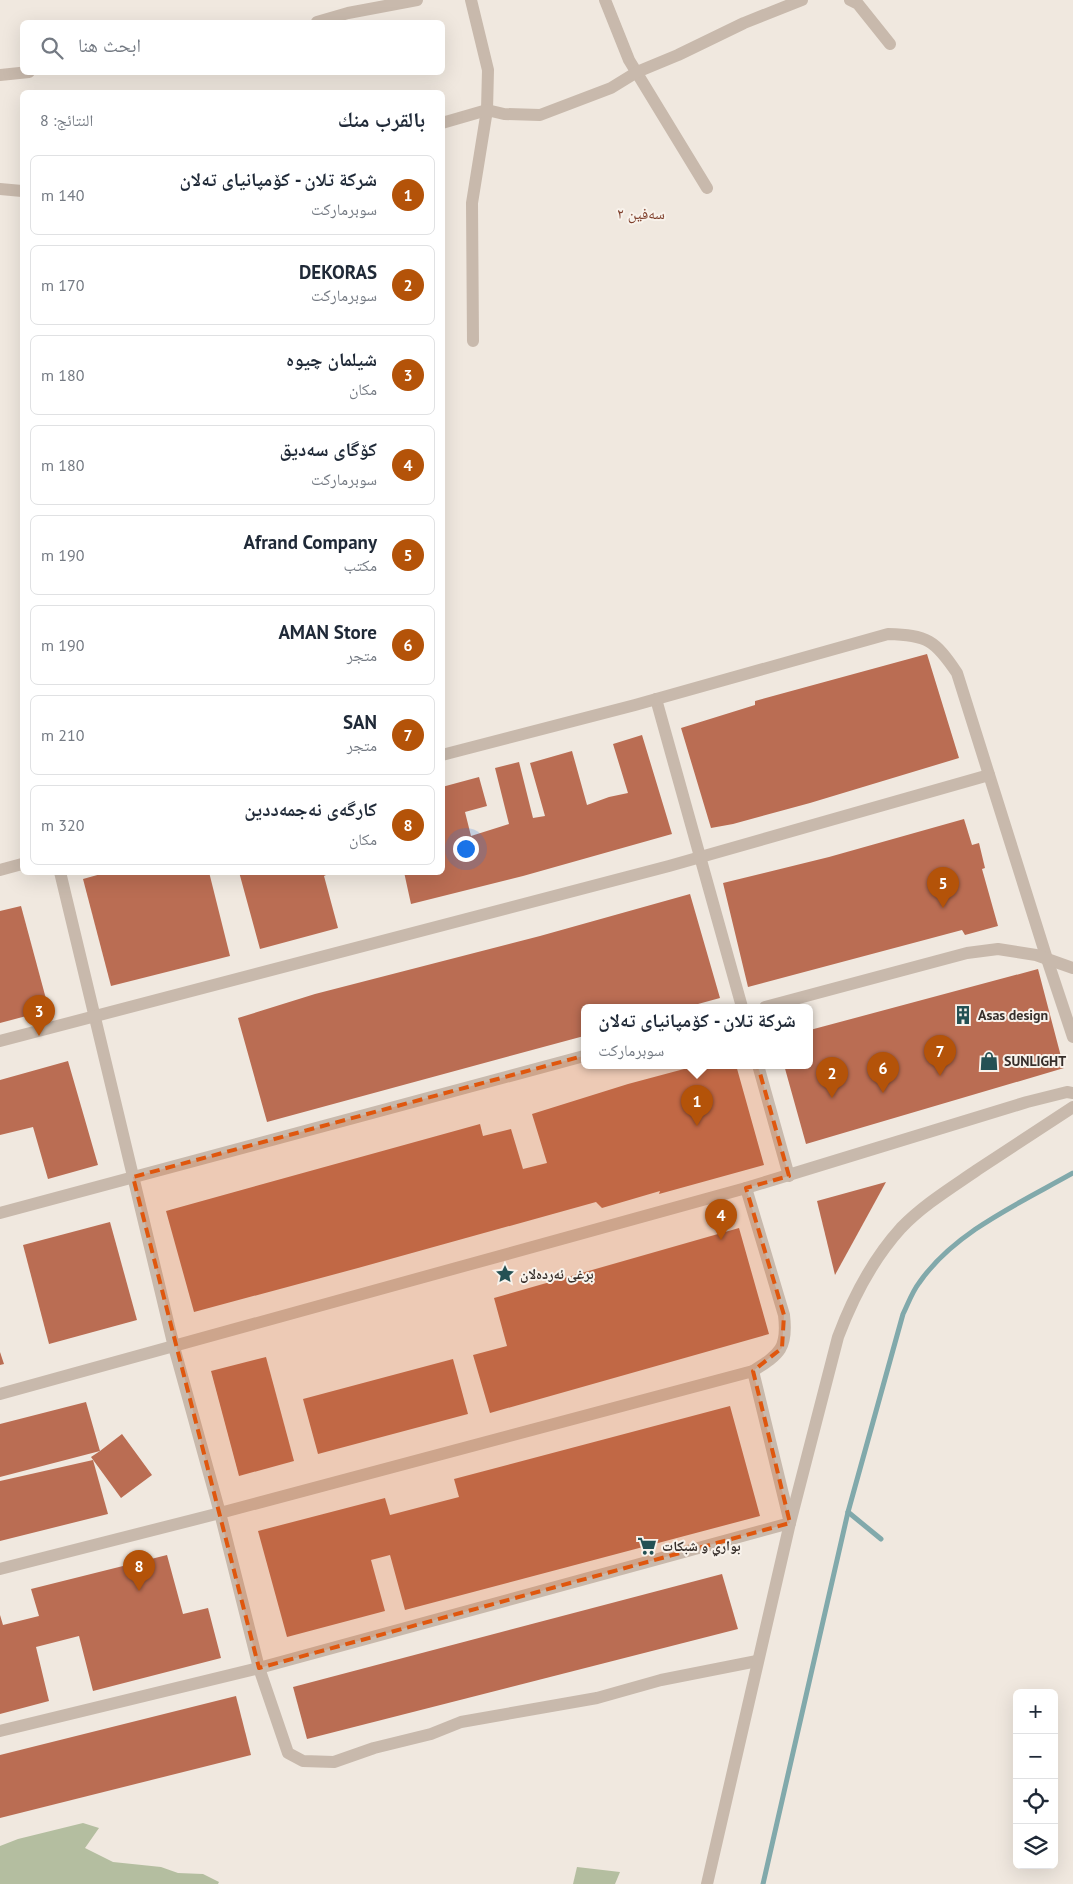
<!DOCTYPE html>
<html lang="ar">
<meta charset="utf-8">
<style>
body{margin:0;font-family:"PT Sans","Noto Naskh Arabic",sans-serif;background:#f6f6f7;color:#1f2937;direction:rtl}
.controls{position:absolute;right:15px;bottom:15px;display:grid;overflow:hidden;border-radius:8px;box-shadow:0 5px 20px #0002}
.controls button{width:45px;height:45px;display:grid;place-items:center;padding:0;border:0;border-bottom:1px solid #e0e1e3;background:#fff;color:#1f2937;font:25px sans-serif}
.you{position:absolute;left:465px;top:848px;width:18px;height:18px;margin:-12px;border:4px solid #fff;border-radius:50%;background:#1a73e8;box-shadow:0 0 0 8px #1a73e833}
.badge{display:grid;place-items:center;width:32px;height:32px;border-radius:50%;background:#b45309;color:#fff;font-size:16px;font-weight:700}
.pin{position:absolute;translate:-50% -41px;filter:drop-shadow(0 1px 2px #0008)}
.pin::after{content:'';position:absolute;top:26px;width:18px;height:15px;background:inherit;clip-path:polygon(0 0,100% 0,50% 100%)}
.popup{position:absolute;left:581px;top:1004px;width:232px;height:65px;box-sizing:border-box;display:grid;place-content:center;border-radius:8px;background:#fff;filter:drop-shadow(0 1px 4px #0005);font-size:16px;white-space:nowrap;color:#747a83}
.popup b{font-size:19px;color:#1f2937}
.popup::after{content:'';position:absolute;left:50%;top:100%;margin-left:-10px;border:10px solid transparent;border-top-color:#fff}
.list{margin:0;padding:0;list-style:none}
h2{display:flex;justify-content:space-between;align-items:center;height:65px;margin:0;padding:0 20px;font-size:21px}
h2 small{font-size:16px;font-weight:400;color:#747a83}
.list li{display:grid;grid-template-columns:32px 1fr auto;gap:15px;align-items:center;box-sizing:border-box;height:80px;margin:0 10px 10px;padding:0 10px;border:1px solid #e0e1e3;border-radius:8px}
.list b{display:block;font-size:19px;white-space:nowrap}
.list p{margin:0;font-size:16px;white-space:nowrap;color:#747a83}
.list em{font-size:16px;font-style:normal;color:#747a83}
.icon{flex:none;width:28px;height:28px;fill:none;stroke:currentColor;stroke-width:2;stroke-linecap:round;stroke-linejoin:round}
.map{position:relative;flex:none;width:1073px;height:1884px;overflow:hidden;direction:ltr}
.search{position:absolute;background:#fff;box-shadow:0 5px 20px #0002;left:20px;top:20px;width:425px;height:55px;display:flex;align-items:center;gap:12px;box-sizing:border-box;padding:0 18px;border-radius:8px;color:#747a83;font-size:19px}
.panel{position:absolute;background:#fff;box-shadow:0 5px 20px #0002;left:20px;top:90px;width:425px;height:785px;border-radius:8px;direction:rtl}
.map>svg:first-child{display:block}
.green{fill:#b4bea0}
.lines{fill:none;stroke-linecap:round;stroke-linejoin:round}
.stream{stroke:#81a9ab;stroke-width:5}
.building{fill:#ba6d53}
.minor{stroke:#c8b9ac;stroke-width:12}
.tertiary{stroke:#c8b9ac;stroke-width:12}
.marked{fill:#df570e;fill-opacity:0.2;stroke:#df570e;stroke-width:4;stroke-dasharray:10 6;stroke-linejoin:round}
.labels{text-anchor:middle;stroke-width:4;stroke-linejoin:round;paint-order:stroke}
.poi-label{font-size:14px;font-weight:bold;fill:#362e2a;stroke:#f8f2eb;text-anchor:start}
.neighbourhood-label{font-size:15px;fill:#7e3f2b;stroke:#f8f2eb}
</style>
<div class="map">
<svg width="1073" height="1884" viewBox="0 0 1073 1884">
<rect width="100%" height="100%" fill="#f0e8df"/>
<!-- green -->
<g class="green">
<polygon points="83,1823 99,1828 85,1848 113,1862 161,1867 178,1873 203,1874 219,1882 218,1884 0,1884 0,1846 18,1839"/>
<polygon points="577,1867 620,1872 615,1884 573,1884"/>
</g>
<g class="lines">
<!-- stream -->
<g class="stream">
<polyline points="848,1512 881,1539"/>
<path d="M763,1884L848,1512L903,1314C908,1304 912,1292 919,1283C954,1232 1020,1203 1073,1173"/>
</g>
</g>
<!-- building -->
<g class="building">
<polygon points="927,654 959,758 810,803 733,824 711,828 681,728 755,705 755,701"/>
<polygon points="642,735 672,834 523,876 411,904 404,872 442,872 442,787 479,777 487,806 465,812 471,836 509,824 495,768 519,762 533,818 545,816 530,763 572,751 587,805 609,797 628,793 613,744"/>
<polygon points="964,819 972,845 979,843 985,868 982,869 998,926 965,935 962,930 748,987 723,883 829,857"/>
<polygon points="108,872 209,872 230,956 111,986 83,879"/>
<polygon points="239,872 332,872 324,876 338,928 260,949"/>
<polygon points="690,894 720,998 687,1007 584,1007 584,1036 267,1122 238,1018 315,994 540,936"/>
<polygon points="21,906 49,1010 0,1023 0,911"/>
<polygon points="1038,969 1064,1068 806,1144 784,1065 810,1065 810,1030"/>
<polygon points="68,1061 98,1165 48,1179 33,1127 0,1135 0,1080"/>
<polygon points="699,1065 736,1065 764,1165 659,1194 660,1191 602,1208 596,1202 358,1268 194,1312 166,1211 480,1124 483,1136 511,1129 523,1169 547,1163 532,1114 628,1084"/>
<polygon points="886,1182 835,1275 817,1201"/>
<polygon points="110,1222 137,1320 49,1344 23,1245"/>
<polygon points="739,1228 769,1334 490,1413 473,1355 507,1346 494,1298"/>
<polygon points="0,1352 4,1364 0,1365"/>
<polygon points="266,1357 294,1461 239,1476 211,1371"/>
<polygon points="453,1359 468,1414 318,1454 303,1399"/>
<polygon points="86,1402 100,1451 122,1434 152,1475 121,1498 91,1457 100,1451 0,1477 0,1424"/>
<polygon points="730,1406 760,1516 405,1610 390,1555 371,1560 385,1611 287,1637 258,1531 385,1498 390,1515 459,1497 454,1479"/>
<polygon points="93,1460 108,1514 0,1541 0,1481"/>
<polygon points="167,1555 183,1614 208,1608 221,1658 93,1691 79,1636 36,1647 49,1701 0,1714 0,1615 3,1625 39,1616 31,1589"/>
<polygon points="722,1574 738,1629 307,1739 293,1687"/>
<polygon points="236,1696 251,1755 0,1818 0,1755"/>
</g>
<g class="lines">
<!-- minor -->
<g class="minor">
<polyline points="471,0 488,70 487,110 472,203 473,341"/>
<polyline points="605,0 629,60 707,188"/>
<polyline points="850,0 858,4 890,44"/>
<polyline points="317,22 348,13 417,0"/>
<polyline points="0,75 29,72"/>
<polyline points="442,123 487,110 504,114 540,115 611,88 637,72 678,55 744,23 802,0"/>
<polyline points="0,189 22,191"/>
<polyline points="656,699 742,1007"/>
<path d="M442,755L635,705L888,634C927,635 935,640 957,673L1047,959L1073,1037"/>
<polyline points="0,870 22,864"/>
<polyline points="60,872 174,1347 220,1513 259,1668 288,1753 303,1761 334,1762 374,1748 431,1734 461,1722 597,1698 661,1680 757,1661"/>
<polyline points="765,1007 967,953 998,949 1036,955 1073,968"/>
<polyline points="0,1041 669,866 989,775"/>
<polyline points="758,1065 789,1176"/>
<path d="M746,1188L784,1315C788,1348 780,1354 753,1371"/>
<polyline points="0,1213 584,1056"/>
<polyline points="0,1394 746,1188 1027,1102 1067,1092 1073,1093"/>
<polyline points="0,1569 220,1513 753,1371 790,1523 259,1668 0,1731"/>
</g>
<!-- tertiary -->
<path class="tertiary" d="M707,1884L790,1523L838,1337C853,1297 872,1260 901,1228C923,1205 951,1188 977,1170C1009,1149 1041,1128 1073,1107"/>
</g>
<!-- marked area -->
<path class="marked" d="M743,1013L789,1176L746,1188L784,1315L782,1348L753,1371L790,1523L259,1668L133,1177Z"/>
<!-- icons -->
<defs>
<g id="building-bare" transform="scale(1.5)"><path d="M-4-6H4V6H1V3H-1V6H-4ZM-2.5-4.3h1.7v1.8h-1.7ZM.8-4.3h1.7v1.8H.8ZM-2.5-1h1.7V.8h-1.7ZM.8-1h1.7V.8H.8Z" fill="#245154" stroke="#f8f2eb" stroke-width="2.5" paint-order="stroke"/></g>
<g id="shop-bare" transform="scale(1.5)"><path d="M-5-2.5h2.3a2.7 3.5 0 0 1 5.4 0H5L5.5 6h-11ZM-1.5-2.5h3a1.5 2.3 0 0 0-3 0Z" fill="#245154" stroke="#f8f2eb" stroke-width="2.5" paint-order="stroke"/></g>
<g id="sight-bare" transform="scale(1.5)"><path d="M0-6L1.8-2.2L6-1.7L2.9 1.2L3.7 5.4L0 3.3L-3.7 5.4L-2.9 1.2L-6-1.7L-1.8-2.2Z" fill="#245154" stroke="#f8f2eb" stroke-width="2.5" paint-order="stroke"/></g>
<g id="supermarket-bare" transform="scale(1.5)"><path d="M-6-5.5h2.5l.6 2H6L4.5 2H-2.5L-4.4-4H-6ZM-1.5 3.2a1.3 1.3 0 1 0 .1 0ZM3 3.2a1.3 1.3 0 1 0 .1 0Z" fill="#245154" stroke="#f8f2eb" stroke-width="2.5" paint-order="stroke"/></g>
</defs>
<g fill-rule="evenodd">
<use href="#building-bare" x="963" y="1015"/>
<use href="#shop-bare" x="989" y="1061"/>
<use href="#sight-bare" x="505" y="1274"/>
<use href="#supermarket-bare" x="647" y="1546"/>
</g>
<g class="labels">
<!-- poi labels -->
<g class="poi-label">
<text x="978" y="1020">Asas design</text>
<text x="1004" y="1066">SUNLIGHT</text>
<text x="520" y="1279">برغی ئەردەلان</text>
<text x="662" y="1551">بواري و شبكات</text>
</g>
<!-- neighbourhood labels -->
<g class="neighbourhood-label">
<text x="641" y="219">سەفین ٢</text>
</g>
</g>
</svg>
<div class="controls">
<button>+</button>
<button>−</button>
<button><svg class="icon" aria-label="locate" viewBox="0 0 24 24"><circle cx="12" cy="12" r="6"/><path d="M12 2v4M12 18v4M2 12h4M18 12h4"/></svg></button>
<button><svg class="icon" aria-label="layers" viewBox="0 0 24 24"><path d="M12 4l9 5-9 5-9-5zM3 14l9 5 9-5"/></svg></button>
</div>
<div class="you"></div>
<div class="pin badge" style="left:697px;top:1126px">1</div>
<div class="popup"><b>شركة تلان - کۆمپانیای تەلان</b>سوبرماركت</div>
<div class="pin badge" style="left:832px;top:1098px">2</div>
<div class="pin badge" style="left:39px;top:1036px">3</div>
<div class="pin badge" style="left:721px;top:1240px">4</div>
<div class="pin badge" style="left:943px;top:908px">5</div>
<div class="pin badge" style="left:883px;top:1093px">6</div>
<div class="pin badge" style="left:940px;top:1076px">7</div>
<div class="pin badge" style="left:139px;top:1591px">8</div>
<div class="search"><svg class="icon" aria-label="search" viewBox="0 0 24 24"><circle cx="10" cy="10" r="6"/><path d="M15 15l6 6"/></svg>ابحث هنا</div>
<section class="panel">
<h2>بالقرب منك<small>النتائج: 8</small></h2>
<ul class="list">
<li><span class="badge">1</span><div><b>شركة تلان - کۆمپانیای تەلان</b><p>سوبرماركت</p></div><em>140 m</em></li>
<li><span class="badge">2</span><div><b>DEKORAS</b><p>سوبرماركت</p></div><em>170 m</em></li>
<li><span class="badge">3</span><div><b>شيلمان چیوه</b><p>مكان</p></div><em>180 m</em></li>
<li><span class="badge">4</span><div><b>کۆگای سەدیق</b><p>سوبرماركت</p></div><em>180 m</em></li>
<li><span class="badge">5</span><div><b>Afrand Company</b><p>مكتب</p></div><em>190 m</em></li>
<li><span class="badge">6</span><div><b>AMAN Store</b><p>متجر</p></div><em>190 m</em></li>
<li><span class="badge">7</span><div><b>SAN</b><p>متجر</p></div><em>210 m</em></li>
<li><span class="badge">8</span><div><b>کارگەی نەجمەددین</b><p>مكان</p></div><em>320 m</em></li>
</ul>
</section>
</div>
